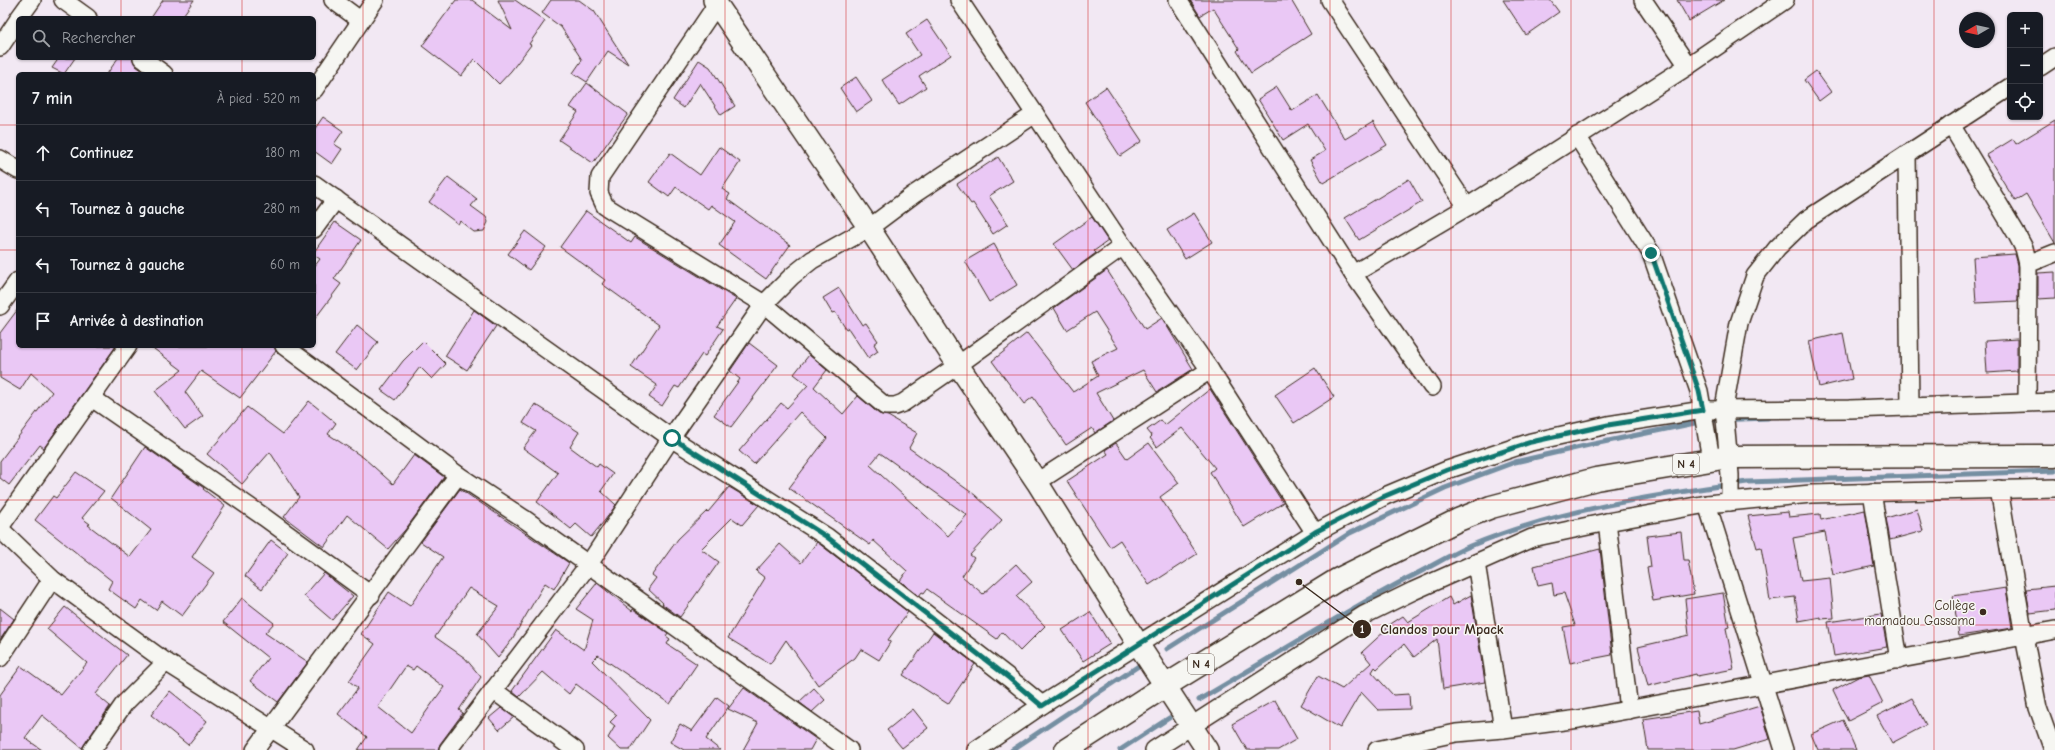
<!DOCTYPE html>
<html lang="fr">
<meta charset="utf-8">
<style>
body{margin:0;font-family:"Comic Neue",sans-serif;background:#20242c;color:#f1f3f6}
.controls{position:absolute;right:12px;top:12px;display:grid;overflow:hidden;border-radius:6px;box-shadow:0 1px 3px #0004}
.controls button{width:36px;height:36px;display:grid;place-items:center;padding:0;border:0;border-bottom:1px solid #363941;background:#171b24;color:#f1f3f6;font:20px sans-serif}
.compass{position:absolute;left:1959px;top:12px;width:36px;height:36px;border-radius:50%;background:#171b24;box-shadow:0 1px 3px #0004;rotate:261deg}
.stop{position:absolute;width:12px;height:12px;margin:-9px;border:3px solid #0f766e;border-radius:50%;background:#fff}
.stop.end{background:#0f766e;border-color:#fff;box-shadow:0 1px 4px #0008}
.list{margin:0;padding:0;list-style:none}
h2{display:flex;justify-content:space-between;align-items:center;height:52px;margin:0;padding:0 16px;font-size:17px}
h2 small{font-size:13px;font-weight:400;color:#9ea1a6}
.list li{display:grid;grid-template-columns:26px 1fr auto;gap:12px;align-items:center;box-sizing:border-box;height:56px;padding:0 16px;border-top:1px solid #363941}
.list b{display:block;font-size:15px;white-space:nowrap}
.list em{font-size:13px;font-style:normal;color:#9ea1a6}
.icon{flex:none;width:22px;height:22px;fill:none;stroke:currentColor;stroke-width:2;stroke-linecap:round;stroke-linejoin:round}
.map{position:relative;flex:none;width:2055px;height:750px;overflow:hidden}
.search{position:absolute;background:#171b24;box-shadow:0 1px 3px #0004;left:16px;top:16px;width:300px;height:44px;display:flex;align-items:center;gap:10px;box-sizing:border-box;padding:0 14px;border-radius:6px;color:#9ea1a6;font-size:15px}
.panel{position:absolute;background:#171b24;box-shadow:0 1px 3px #0004;left:16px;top:72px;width:300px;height:276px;border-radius:6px}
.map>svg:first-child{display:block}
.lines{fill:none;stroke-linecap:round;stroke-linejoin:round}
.stream{stroke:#758fa2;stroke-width:5}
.building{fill:#eac8f5;stroke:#3b2a1e;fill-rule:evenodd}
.minor-casing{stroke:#3b2a1e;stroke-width:20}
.major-casing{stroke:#3b2a1e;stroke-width:24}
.highway-casing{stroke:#3b2a1e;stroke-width:25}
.minor{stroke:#f6f6f2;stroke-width:17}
.major{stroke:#f6f6f2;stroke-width:21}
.highway{stroke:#f6f6f2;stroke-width:22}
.route{stroke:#0f766e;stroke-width:5}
.grid{fill:none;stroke:#d62828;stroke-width:1;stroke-opacity:0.55}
.poi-dot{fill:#3b2a1e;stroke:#f6f6f2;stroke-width:1.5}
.labels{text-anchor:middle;stroke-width:3;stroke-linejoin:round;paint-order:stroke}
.shield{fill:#f6f6f2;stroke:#73675e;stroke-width:1}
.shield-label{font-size:12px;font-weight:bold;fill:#3b2a1e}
.poi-label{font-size:13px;fill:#3b2a1e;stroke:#f6f6f2;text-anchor:end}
.leader{fill:none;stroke:#3b2a1e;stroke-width:1.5}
.callout-dot{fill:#3b2a1e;stroke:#f6f6f2;stroke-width:1.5}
.mark-label{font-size:12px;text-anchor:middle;font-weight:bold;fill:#fff}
.callout-label{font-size:14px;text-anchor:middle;font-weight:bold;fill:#3b2a1e;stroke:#f6f6f2;stroke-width:3;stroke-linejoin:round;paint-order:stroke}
</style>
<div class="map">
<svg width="2055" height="750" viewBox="0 0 2055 750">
<rect width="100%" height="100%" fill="#f2e8f3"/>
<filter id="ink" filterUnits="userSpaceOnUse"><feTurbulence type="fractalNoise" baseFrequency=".025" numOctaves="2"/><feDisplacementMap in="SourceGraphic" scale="8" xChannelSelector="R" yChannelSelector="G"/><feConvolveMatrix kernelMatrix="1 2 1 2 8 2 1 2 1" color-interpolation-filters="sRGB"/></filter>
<g filter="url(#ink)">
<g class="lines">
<!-- stream -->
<g class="stream">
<polyline points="1167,649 1350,533 1445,488 1515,462 1589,445 1695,423 1716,420 1768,418"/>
<path d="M1199,700C1269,659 1337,616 1408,578C1429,568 1449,555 1470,546C1556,510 1655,495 1747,482L2055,471"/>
<polyline points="1012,750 1140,665"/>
<polyline points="1120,750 1169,718"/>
</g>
</g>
<!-- building -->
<g class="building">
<polygon points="163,0 194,0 181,18 151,18"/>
<polygon points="456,0 472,0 512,30 498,0 515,0 545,21 529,44 531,45 511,71 499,84 474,59 461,76 422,46"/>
<polygon points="551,0 579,0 594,11 628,64 608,51 587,82 573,73 582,60 561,27 542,13"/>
<polygon points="1190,0 1291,0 1311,34 1251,73 1237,51 1239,49 1213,8 1200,16"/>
<polygon points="1503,0 1550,0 1559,12 1526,35"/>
<polygon points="1677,0 1724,0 1689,21"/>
<polygon points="927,20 951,55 919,76 926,87 899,105 882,80 920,55 906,34"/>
<polygon points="59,58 75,58 64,74 52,68"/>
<polygon points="118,58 132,58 136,66 147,74 107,74"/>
<polygon points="699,60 710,67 735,106 721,115 700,83 684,108 673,100"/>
<polygon points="1816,71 1831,92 1819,101 1804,80"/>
<polygon points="856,77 872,101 856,112 840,88"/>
<polygon points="587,83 628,114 593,163 559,140 578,112 570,107"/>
<polygon points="1106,87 1142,141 1120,156 1085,102"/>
<polygon points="1277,87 1292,111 1318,95 1345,139 1373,122 1387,145 1323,183 1310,160 1325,151 1308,124 1283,140 1258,99"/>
<polygon points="323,117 343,131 334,144 342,149 332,164 314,151 314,130"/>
<polygon points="2055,120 2055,243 2026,194 2015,201 1987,155 2013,139 2016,144"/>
<polygon points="719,147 740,162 722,189 730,194 727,199 790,245 766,279 719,245 735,222 711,205 708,209 676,187 669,197 649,182 670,153 700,175"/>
<polygon points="998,157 1013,181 989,196 1008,224 993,234 973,203 971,204 957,184"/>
<polygon points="448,177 477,199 471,206 486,217 488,222 484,231 474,232 460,221 458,224 429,202"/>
<polygon points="1409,179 1422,202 1359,240 1345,218"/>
<polygon points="586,211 631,243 635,237 736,299 717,326 723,329 705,356 702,354 679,388 675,386 662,406 649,397 657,385 631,367 659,325 602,284 605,280 560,247"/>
<polygon points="1194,213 1212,242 1185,259 1167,230"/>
<polygon points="1092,217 1108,241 1094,251 1096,253 1073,270 1054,244"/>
<polygon points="335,222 361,240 334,279 341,284 314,320 314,267 320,259 314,255 314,252"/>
<polygon points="525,231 546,247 529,270 508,254"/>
<polygon points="994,244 1017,285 989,302 965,261"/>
<polygon points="2015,254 2018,265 2018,301 1976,303 1973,257"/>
<polygon points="1107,270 1145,329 1162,318 1193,369 1157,392 1143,370 1096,393 1113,421 1095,433 1092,428 1066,445 1033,397 1024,404 992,361 1027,333 1073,392 1098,376 1091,361 1118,348 1095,312 1067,330 1054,308"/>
<polygon points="2055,272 2055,298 2038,299 2038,273"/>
<polygon points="839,288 862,325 866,323 878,341 874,344 878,351 868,358 848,328 846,329 835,312 832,313 823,298"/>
<polygon points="18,309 18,346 116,346 44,448 40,445 9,485 0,478 0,461 52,392 31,373 20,390 0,378 0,333"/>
<polygon points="474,310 496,326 467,370 445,356"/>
<polygon points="357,325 378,342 357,370 335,354"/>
<polygon points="1843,333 1852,379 1819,387 1809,341"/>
<polygon points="2017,339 2017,371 1987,373 1985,341"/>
<polygon points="423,341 446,364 432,379 420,367 395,400 381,390 403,361"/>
<polygon points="749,343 778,365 731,427 714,415 740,379 730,371"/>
<polygon points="150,346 274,346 276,351 240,398 201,371 185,392 203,416 185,429 155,391 182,370"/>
<path d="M809,355L827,370L814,387L843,414L858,396L879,414L888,416L917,433L909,448L975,495L1002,520L970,555L974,558L962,576L983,594L1016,564L1032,582L1016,596L1045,626L1020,651L1002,632L997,639L927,589L924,593L922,592L919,596L900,581L907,571L873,540L870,545L789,488L827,438L800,412L754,464L739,451L781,403L787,408L808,385L794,374ZM880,453L967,515L948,536L870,465Z"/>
<polygon points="1315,368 1334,397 1294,423 1275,395"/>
<polygon points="1210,389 1283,503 1244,527 1210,472 1215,468 1182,428 1157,447 1150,438 1152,436 1147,430 1161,420 1165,425"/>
<polygon points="309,401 336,423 328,434 364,458 393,484 414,455 444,477 405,530 388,549 347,515 324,547 284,517 299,497 270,452 242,484 207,454 247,407 283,434"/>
<polygon points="535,404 579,432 570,447 597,467 599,464 613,474 601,491 616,505 605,520 591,537 576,524 571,529 537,502 558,473 523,448 536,431 523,423"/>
<polygon points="1116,443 1127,459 1149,443 1179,483 1160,497 1197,554 1149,585 1120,540 1110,547 1067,481 1108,454 1105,450"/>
<polygon points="145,447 204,488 203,489 225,506 192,557 214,573 182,616 162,601 156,610 142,600 136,609 108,589 112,581 35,520 53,496 56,498 76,472 104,491 82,518 90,524 88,525 130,557 151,530 111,498"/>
<polygon points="729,487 759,505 742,525 732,518 701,549 719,562 680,617 662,604 663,603 648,589 656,578 652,575 678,539 707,511 708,512"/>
<path d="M460,489L569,563L554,589L545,583L511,641L498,658L477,634L499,606L469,588L435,637L465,658L481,677L459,710L463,713L440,744L438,750H358L367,737L338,714L358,688L349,681L375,644L361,634L389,592L410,606L443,557L421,542ZM406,666L413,670L416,666L444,687L411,733L378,707Z"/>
<polygon points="1917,509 1923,531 1890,540 1886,518"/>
<polygon points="1865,510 1874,566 1833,575 1825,532 1793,538 1801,581 1830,578 1834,618 1821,619 1821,617 1799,621 1795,597 1770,600 1761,547 1757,548 1748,516 1788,512 1789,517 1820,514 1821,520"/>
<polygon points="1681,532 1684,560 1688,560 1694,594 1653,601 1647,568 1651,567 1647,536"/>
<polygon points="271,540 288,553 262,589 245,576"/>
<polygon points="817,542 908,612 888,640 891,641 879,660 861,649 855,658 818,685 786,640 770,664 728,638 765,578 756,571 780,544 801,563"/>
<polygon points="1600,549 1612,655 1570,663 1563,627 1575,625 1564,593 1554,595 1552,583 1538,586 1534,566"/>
<polygon points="324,573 353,596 332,620 304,596"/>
<polygon points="597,583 632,611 633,609 668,633 666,636 670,639 667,644 697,664 670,704 598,655 592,661 650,720 630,750 621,750 608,738 615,726 610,722 617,715 576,684 569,694 543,672 519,697 512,691 556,630 584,650 593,620 576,609"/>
<polygon points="2055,586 2055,610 2030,613 2026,589"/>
<polygon points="2006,588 2012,628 1959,636 1953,596"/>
<polygon points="1723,593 1729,627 1726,628 1734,669 1697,676 1696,674 1648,686 1638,647 1689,635 1685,599"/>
<polygon points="1471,595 1485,682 1443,689 1437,639 1414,657 1404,644 1377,669 1375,667 1372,672 1393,695 1409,694 1410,709 1378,710 1361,692 1340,728 1301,705 1318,676 1342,689 1371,663 1362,652 1387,629 1386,627 1403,616 1408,622 1449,597 1453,605"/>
<polygon points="242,598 274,623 265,633 308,662 278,702 250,681 268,658 223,622"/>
<polygon points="65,607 127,655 96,694 110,706 82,748 42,715 25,738 42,750 0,750 0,695 21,666 61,695 87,663 47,629"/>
<polygon points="0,608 14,619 0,640"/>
<polygon points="1090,612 1110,644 1083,661 1062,630"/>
<polygon points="1881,614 1887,647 1834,656 1828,622"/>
<polygon points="933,632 975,664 948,704 903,675"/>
<polygon points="1869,675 1883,703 1848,721 1833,690 1858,677"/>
<polygon points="744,688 816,739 810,750 743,750 758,723 728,709"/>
<polygon points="814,688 825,700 812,712 799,702"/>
<polygon points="170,691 207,721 188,745 151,715"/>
<polygon points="717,697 729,706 706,739 720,750 684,750 670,742 680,724 692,731"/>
<polygon points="1912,698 1926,725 1892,743 1877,716"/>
<polygon points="1275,700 1297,739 1278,750 1247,750 1232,724"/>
<polygon points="1760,706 1770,739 1733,750 1648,750 1643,719 1697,711 1699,724"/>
<polygon points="501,708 514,717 499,730 489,718"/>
<polygon points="913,709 928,728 902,748 887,730"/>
<polygon points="1843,720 1856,750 1818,750 1811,734"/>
</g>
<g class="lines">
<!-- minor casing -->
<g class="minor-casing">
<g id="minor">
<polyline points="63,0 88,18"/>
<polyline points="333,0 360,20"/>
<polyline points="959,0 1123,246 1210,370 1315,533"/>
<polyline points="1178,0 1353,274 1432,387"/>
<polyline points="1330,0 1467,207"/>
<polyline points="1643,0 1688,66"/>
<polyline points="717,4 600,177 599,193 605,206 764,304 885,406 895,406 903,403 958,365 1123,246"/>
<polyline points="19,18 32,0"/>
<polyline points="0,47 18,20"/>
<polyline points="142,58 164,74"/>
<polyline points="2040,67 2055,57"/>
<polyline points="314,90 375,0"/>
<polyline points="1951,125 2016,233 2024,248 2028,264"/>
<polyline points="1577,136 1651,253 1699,391 1711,459"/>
<polyline points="1907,154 1910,407"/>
<polyline points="0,159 18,170"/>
<polyline points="314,184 671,438 827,537 1009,678 1042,705"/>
<polyline points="314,229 336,199"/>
<polyline points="1353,274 1467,207 1688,66 1785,0"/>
<polyline points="0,306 18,281"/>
<polyline points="284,346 458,475 523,518 849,750"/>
<polyline points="92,398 264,517 371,595"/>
<polyline points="2027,402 2028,264 2055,253"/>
<polyline points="1037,482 1210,370"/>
<polyline points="1999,489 2024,636 2038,708 2053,750"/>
<polyline points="1872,492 1899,660"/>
<polyline points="1730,502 1730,475 1724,408 1739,323 1755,276 1777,248 1806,220 2010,87"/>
<polyline points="1707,504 1784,750"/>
<polyline points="1607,522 1629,710"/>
<polyline points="0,527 128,346"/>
<polyline points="0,529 52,579 166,662 305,750"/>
<polyline points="1476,563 1503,729"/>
<polyline points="0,658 52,579"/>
<polyline points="493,690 575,750"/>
<polyline points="92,750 124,704 166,662"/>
<polyline points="255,750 458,475"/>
<polyline points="448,750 589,564 671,438 764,304 792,276 812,260 869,228 913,195 1035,114"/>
<polyline points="976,750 1042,705 1315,533 1385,496 1447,470 1531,442 1608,425 1703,410 1850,409 2055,402"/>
<polyline points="1154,750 1364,615 1413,591 1532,538 1607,522 1707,504 1811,494 2055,488"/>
<polyline points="1377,750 1456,733 1503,729 1579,719 2055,630"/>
</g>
</g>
<!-- major casing -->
<g class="major-casing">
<polyline id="major" points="714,0 869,228 958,365 1037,482 1138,644 1207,750"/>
</g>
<!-- highway casing -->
<g class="highway-casing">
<polyline id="highway" points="1066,750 1165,686 1337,580 1458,520 1491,507 1596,479 1729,457 2055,456"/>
</g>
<!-- minor -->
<use href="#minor" class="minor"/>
<!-- major -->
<use href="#major" class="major"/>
<!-- highway -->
<use href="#highway" class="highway"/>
</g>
</g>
<g class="lines" filter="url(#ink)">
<!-- route -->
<polyline class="route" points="672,438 827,537 1009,678 1042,706 1315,532 1385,496 1447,470 1531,442 1608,425 1703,410 1699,391 1651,253"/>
</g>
<!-- grid -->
<path class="grid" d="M121,0V18M242,0V18M363,0V750M484,0V750M604,0V750M725,0V750M846,0V750M967,0V750M1088,0V750M1209,0V750M1330,0V750M1451,0V750M1571,0V750M1692,0V750M1813,0V750M1934,0V750M121,58V74M242,58V74M0,125H18M314,125H2055M0,250H18M314,250H2055M121,346V750M242,346V750M0,375H2055M0,500H2055M0,625H2055"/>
<!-- markers -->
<circle class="poi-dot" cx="1983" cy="612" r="4"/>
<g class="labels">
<!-- shield labels -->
<g class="shield">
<rect x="1673" y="454" width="26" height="20" rx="3"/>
<rect x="1188" y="654" width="26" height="20" rx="3"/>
</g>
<g class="shield-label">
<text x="1686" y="468">N 4</text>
<text x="1201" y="668">N 4</text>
</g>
<!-- poi labels -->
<g class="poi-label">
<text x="1975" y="610">Collège<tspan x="1975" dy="15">mamadou Gassama</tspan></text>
</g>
</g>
<!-- callouts -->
<path class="leader" d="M1299 582L1362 629"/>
<g class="callout-dot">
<circle cx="1299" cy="582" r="4"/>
<circle cx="1362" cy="629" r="10"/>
</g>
<g class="mark-label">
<text x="1362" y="633">1</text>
</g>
<g class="callout-label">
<text x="1442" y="634">Clandos pour Mpack</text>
</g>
</svg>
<div class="controls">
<button>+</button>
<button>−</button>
<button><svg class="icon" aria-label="locate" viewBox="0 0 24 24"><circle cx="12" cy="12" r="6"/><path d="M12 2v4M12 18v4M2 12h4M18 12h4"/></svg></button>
</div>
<svg class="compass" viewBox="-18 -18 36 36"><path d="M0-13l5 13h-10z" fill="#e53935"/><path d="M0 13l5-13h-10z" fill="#9ea1a6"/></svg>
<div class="stop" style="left:672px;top:438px"></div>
<div class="stop end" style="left:1651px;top:253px"></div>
<div class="search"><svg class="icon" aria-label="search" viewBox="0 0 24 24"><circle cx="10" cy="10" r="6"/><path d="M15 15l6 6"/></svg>Rechercher</div>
<section class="panel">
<h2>7 min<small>À pied · 520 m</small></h2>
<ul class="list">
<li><svg class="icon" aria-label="ahead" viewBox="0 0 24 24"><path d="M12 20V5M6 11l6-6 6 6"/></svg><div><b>Continuez</b></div><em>180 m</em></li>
<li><svg class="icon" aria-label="left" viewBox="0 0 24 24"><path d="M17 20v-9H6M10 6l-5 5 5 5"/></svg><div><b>Tournez à gauche</b></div><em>280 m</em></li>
<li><svg class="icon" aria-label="left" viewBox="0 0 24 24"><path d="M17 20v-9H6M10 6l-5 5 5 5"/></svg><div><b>Tournez à gauche</b></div><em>60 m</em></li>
<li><svg class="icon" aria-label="arrive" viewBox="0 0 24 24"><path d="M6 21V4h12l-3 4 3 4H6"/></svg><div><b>Arrivée à destination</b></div></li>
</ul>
</section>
</div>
